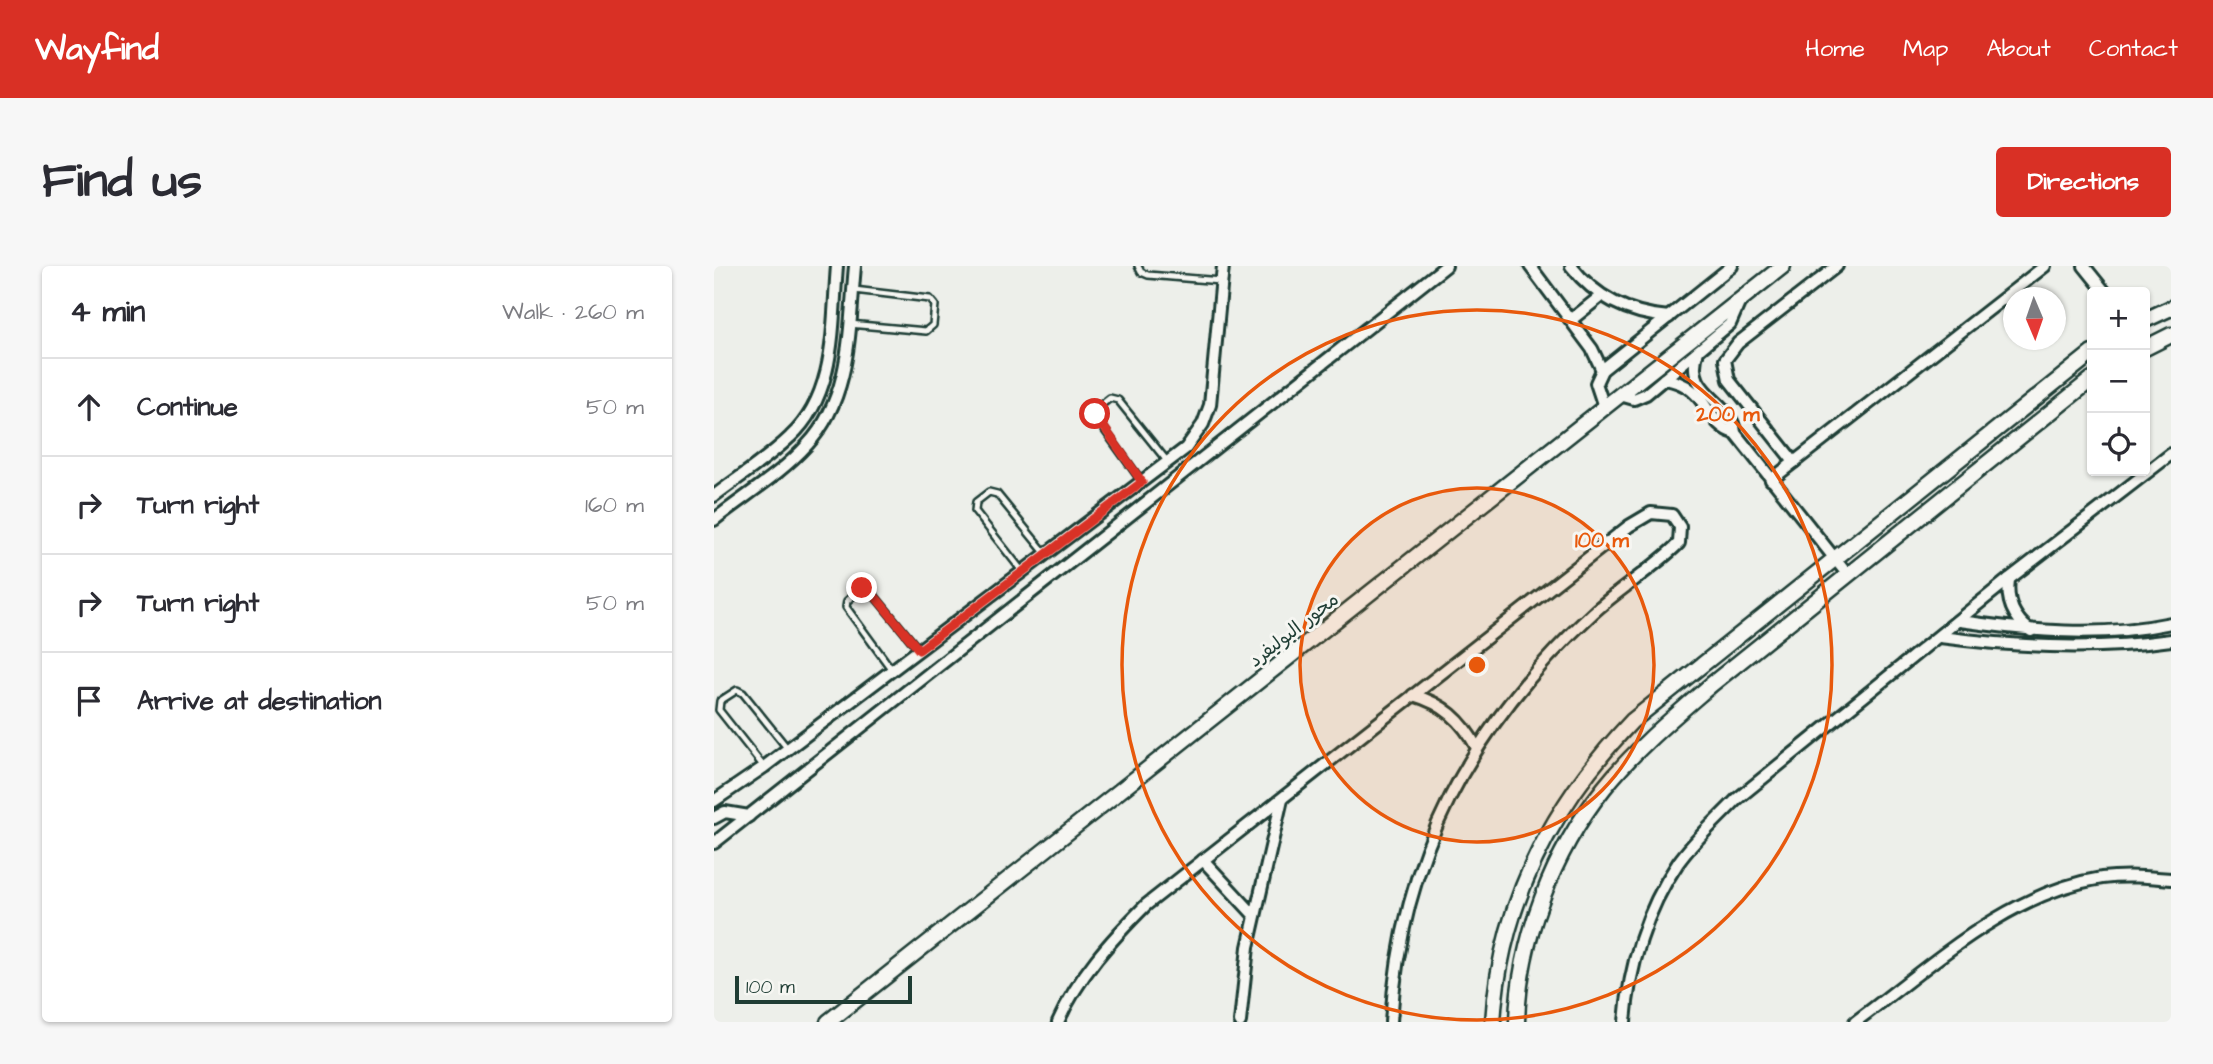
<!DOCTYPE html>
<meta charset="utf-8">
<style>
body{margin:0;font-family:"Architects Daughter","Playpen Sans Arabic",sans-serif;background:#f7f7f7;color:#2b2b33}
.controls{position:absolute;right:21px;top:21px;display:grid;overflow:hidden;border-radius:7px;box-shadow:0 2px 5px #0004}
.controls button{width:63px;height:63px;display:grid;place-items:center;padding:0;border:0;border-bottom:2px solid #e1e1e2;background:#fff;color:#2b2b33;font:35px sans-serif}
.compass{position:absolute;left:1289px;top:21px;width:63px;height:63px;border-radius:50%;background:#fff;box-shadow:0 2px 5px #0004;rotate:178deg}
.scale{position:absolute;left:21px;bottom:18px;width:177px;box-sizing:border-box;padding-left:7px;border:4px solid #1f3d34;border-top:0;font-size:19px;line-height:24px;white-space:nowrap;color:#1f3d34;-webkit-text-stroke:5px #f6f6f2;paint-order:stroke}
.stop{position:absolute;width:21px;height:21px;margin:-16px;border:5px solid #d93025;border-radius:50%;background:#fff}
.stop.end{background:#d93025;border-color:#fff;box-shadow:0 2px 7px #0008}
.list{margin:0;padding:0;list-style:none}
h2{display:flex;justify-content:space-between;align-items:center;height:91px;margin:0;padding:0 28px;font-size:30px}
h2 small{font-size:23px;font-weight:400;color:#7c7c81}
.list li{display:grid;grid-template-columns:46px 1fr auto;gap:21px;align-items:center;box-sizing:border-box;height:98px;padding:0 28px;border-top:2px solid #e1e1e2}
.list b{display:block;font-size:26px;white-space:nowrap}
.list em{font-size:23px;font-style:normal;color:#7c7c81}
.icon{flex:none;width:38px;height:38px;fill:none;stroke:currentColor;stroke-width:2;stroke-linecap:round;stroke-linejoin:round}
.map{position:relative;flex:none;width:1457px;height:756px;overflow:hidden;border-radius:7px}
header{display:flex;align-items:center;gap:42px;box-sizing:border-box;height:98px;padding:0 35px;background:#d93025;color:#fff}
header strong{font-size:33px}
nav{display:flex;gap:38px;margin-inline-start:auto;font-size:24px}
.intro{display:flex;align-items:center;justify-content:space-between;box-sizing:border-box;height:168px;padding:0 42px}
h1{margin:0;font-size:49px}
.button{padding:18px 32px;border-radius:7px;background:#d93025;color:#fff;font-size:24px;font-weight:700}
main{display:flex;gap:42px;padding:0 42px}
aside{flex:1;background:#fff;border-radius:7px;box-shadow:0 2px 5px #0004}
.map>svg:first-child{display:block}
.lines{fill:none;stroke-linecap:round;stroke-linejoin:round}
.service-casing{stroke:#1f3d34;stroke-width:10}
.minor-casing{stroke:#1f3d34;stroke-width:16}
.tertiary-casing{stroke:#1f3d34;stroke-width:19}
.service{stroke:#f6f6f2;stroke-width:5}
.minor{stroke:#f6f6f2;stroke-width:10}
.tertiary{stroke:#f6f6f2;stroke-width:14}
.route{stroke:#d93025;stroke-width:9}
.ring{fill:none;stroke:#e8590c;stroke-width:3.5}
.labels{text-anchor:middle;stroke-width:6;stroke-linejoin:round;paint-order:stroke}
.street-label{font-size:19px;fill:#1f3d34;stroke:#f6f6f2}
.centre{fill:#e8590c;stroke:#f6f6f2;stroke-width:3.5}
.ring-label{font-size:21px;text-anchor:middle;font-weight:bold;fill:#e8590c;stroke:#f6f6f2;stroke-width:6;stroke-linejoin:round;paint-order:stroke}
</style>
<header>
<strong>Wayfind</strong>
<nav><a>Home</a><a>Map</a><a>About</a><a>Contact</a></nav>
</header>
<div class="intro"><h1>Find us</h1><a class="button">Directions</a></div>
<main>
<aside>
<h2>4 min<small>Walk · 260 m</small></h2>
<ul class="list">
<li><svg class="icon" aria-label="ahead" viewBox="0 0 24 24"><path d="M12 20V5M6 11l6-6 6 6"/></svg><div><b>Continue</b></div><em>50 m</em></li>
<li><svg class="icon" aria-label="right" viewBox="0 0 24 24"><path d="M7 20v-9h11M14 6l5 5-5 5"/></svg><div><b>Turn right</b></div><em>160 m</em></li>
<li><svg class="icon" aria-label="right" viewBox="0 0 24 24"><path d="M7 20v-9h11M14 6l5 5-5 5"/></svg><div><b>Turn right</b></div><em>50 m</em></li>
<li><svg class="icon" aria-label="arrive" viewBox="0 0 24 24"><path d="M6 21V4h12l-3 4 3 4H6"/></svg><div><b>Arrive at destination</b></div></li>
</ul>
</aside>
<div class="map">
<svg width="1457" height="756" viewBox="0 0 1457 756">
<rect width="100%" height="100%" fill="#edefea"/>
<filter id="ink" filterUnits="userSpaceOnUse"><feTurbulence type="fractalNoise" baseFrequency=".0143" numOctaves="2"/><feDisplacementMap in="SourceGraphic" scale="14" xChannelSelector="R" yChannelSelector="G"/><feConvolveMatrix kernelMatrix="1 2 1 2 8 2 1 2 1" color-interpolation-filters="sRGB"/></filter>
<g filter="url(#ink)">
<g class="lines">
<!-- service casing -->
<g class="service-casing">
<g id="service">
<polyline points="424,0 427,6 434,9 507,15"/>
<polyline points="135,58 212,65 219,59 221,39 216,33 140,24"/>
<polyline points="428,216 382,152 382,143 396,132 404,134 453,195"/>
<polyline points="308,305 261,245 262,236 275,226 283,228 332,288"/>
<polyline points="178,404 132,341 133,335 148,322 155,323 205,384"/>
<polyline points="50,501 5,444 6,435 23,424 29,427 74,483"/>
</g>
</g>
<!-- minor casing -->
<g class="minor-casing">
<g id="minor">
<polyline points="816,0 878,83 888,104"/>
<path d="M857,0C882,32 914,48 955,51"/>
<polyline points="1370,0 1391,26"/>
<polyline points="857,54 887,30"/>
<path d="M984,85C968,129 1019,133 1021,167"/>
<path d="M950,113C995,119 990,159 1021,167L1133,308"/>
<polyline points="906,129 920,133 932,128 1016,58 1027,33"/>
<polyline points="890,141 882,117 888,104 1018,0"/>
<polyline points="1080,196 1015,114 1011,94 1024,77 1123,0"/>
<polyline points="1057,214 1331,0"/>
<path d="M0,230C25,211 53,193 76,171C123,128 118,58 123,0"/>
<path d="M0,254C30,230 67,208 93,179C138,131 135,62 141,0"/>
<path d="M1295,313C1292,335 1299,352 1317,365"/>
<path d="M1246,355C1316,365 1386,372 1457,357"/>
<path d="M1226,371C1303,381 1380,385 1457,374"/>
<path d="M699,429C730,438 748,454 763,482"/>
<polyline points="0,535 50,501 472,182 489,158 496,139 509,0"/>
<polyline points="0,552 11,546 35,550"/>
<polyline points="0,577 732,0"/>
<polyline points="489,594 540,649"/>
<path d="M344,756C365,709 396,675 432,639L915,260L937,247L958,249L966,261L965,277C939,303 906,322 879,347C757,459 687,590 677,756"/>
<polyline points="526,756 534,681 568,533"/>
<path d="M911,756C915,701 932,644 964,597C980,574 1003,554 1023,533L1295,313L1457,188"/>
<path d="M1141,756C1216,701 1292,627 1388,612C1411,609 1434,611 1457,613"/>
</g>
</g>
<!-- tertiary casing -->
<g class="tertiary-casing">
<g id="tertiary">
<polyline points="1431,54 1457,42"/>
<polyline points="1431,82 1457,69"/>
<polyline points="114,756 1069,0"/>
<path d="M779,756C786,639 838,539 918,455L1378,87"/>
<path d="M803,756C805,674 839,586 890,522C921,483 960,451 998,418L1378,113"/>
</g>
</g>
<!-- service -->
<use href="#service" class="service"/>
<!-- minor -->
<use href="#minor" class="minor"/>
<!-- tertiary -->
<use href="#tertiary" class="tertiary"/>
</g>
</g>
<g class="lines" filter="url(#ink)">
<!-- route -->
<polyline class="route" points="148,322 155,323 205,384 428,216 381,148"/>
</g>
<!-- distance rings -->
<circle cx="763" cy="399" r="177" fill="#e8590c" fill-opacity=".12"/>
<g class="ring">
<circle cx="763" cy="399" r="177"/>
<circle cx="763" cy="399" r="355"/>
</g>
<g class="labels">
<!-- street labels -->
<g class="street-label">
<text transform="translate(579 363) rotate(-38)" y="7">محور البوليفرد</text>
</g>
</g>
<circle cx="763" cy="399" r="10" class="centre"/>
<g class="ring-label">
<text x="1014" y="155">200 m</text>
<text x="888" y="281">100 m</text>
</g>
</svg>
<div class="controls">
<button>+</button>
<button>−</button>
<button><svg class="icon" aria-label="locate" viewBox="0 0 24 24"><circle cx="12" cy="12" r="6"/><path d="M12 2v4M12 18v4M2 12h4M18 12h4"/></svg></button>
</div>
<svg class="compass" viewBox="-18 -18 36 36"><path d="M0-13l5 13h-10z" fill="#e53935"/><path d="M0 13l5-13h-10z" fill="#7c7c81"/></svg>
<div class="scale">100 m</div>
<div class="stop" style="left:381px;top:148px"></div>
<div class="stop end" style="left:148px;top:322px"></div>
</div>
</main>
